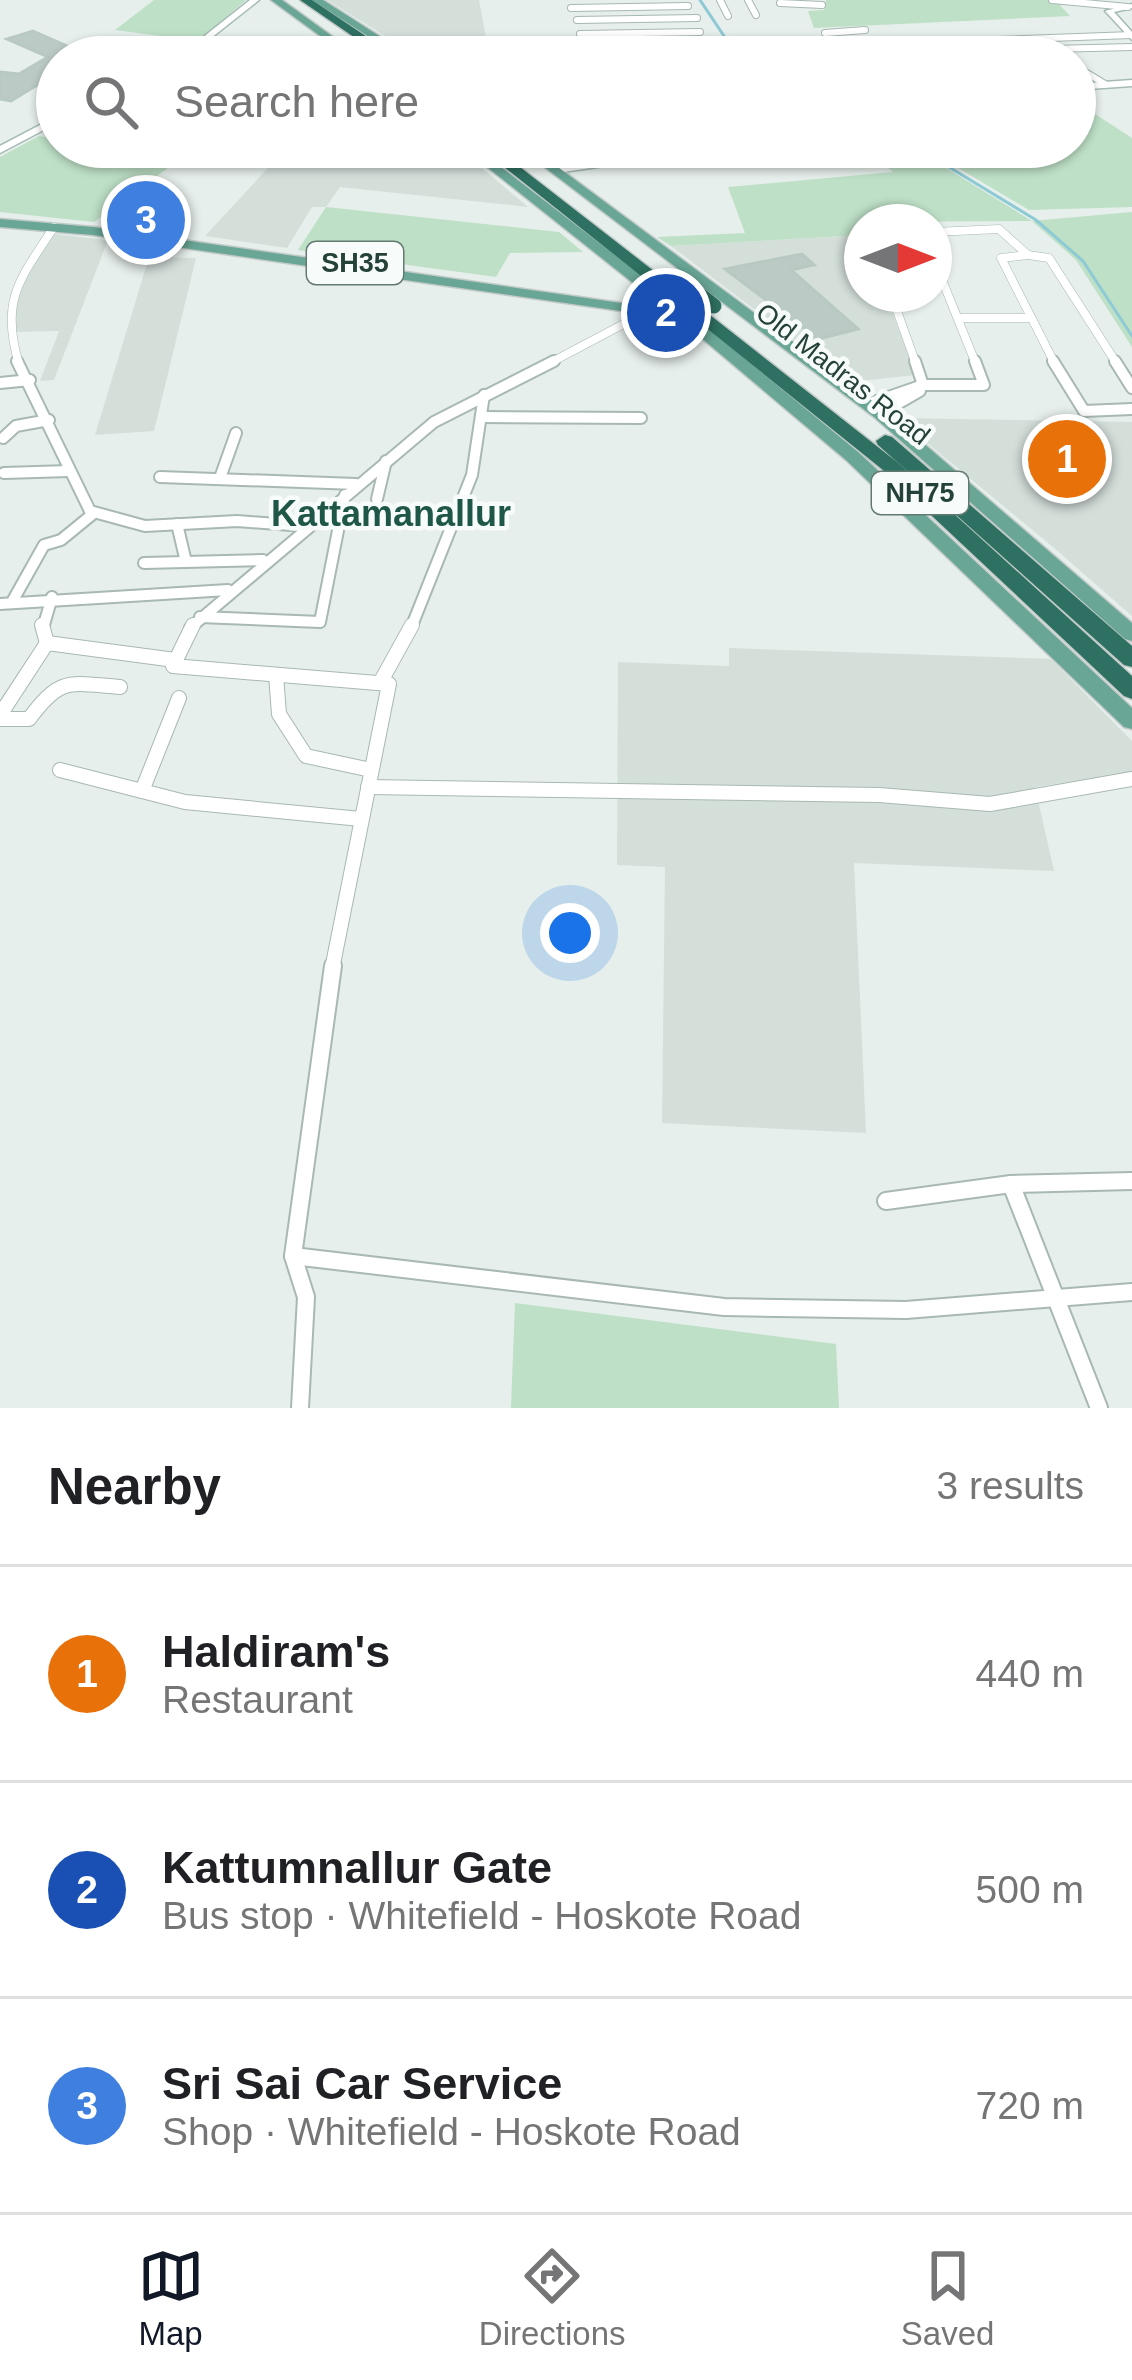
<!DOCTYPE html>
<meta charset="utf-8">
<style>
body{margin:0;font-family:Arial,sans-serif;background:#f6f6f6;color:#202124}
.compass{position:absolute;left:844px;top:204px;width:108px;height:108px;border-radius:50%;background:#fff;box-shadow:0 3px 9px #0004;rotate:90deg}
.you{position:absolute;left:570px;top:933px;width:42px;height:42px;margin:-30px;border:9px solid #fff;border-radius:50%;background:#1a73e8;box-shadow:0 0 0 18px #1a73e833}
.badge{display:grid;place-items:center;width:78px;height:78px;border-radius:50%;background:#111827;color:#fff;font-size:39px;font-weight:700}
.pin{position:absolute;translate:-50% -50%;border:6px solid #fff;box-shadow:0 3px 12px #0006}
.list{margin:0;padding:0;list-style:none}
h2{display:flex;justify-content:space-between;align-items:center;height:156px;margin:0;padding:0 48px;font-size:51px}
h2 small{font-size:39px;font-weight:400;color:#757577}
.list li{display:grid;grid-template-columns:78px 1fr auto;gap:36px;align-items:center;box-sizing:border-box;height:216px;padding:0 48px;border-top:3px solid #e0e0e0}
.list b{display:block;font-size:45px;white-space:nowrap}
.list p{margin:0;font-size:39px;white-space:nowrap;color:#757577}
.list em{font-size:39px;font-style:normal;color:#757577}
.icon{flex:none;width:66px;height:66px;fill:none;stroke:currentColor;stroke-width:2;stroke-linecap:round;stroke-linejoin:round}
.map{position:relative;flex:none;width:1132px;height:1408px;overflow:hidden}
.search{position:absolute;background:#fff;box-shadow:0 3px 9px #0004;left:36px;right:36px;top:36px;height:132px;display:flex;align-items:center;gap:30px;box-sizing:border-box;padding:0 42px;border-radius:66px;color:#757577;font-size:45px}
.sheet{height:804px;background:#fff}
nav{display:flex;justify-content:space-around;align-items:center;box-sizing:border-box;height:168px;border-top:3px solid #e0e0e0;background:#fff;font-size:33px;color:#757577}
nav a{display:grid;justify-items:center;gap:6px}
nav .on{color:#111827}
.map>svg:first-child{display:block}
.built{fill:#d4dfda}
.green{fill:#bee0c7}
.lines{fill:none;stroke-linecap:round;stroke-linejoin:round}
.stream{stroke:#8dcad5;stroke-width:3}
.building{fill:#bbcac4;stroke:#b8c9c2;stroke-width:3}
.street-far4-casing{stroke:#a8b8b2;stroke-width:8}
.street-far3-casing{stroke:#a8b8b2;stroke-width:9}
.street-far2-casing{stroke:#a8b8b2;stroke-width:14}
.street-far1-casing{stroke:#a8b8b2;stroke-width:16}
.street-casing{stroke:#a8b8b2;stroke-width:20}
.secondary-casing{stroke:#a4bbb3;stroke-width:3}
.primary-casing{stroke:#c2cac8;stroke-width:3}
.highway-casing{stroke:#c2cac8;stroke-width:3}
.street-far4{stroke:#fff;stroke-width:6}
.street-far3{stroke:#fff;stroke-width:8}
.street-far2{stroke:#fff;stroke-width:10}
.street-far1{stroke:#fff;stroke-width:14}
.street{stroke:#fff;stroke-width:16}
.secondary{fill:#fff;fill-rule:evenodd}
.primary{fill:#69a696;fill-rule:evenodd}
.highway{fill:#2e7062;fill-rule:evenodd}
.highway-bridge-casing{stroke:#c2cac8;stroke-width:16;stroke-linecap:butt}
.highway-bridge{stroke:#2e7062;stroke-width:15}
.labels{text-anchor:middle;stroke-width:9;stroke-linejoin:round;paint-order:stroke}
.shield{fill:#f7fbf9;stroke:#637a73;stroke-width:3}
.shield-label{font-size:27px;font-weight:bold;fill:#24423a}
.far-street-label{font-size:27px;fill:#24423a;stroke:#f7fbf9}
.quarter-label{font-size:36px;font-weight:bold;fill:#1e5648;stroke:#f7fbf9}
</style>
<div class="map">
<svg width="1132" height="1408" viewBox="0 0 1132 1408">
<rect width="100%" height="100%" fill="#e6efeb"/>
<!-- built -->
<g class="built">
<polygon points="327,0 479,0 487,43 406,49"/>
<polygon points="281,147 457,147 528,207 340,187 326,207 312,207 287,248 205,236 267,169"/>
<polygon points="52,234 108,240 54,380 40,381 59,331 15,332 7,312"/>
<polygon points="862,235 862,294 885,294 916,375 850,382 671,246"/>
<polygon points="149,257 196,258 154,431 95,435"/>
<polygon points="897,418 1132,422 1132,616 1053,547"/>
<polygon points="729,648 1051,659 1132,741 1132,772 1035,787 1054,871 854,863 866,1133 662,1123 665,867 617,865 618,662 729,666"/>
</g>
<!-- green -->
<g class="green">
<polygon points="154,0 246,0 198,41 115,30"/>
<polygon points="826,0 1055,0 1070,16 814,28 808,11 824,10"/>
<polygon points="720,41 733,57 580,57 577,44"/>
<polygon points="1075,101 1132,138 1132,207 1029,210 923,147 1075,147"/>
<polygon points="39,136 57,139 57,147 115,147 183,157 94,222 0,212 0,157"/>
<polygon points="862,147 912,147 1032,221 1132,212 1132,347 1076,260 1032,221 862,222 862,235 671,246 657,237 745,233 728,187 893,172"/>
<polygon points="326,207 559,232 583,252 510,253 496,277 298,250"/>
<polygon points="515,1303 836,1344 839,1408 511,1408"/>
</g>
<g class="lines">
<!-- stream -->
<g class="stream">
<polyline points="700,0 738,57"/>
<polyline points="916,147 1036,220 1083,261 1132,336"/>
</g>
</g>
<!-- building -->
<g class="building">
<polygon points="33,31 92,57 57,57 57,73 11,101 0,99 0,72 19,74 48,57 7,39"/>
<polygon points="802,254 814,265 791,270 858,329 818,339 725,269"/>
</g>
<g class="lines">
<!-- street-far4 casing -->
<g class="street-far4-casing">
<g id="street-far4">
<polyline points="720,0 728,16"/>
<polyline points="748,0 756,15"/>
<polyline points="1052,0 1128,7"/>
<polyline points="780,3 822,5"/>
<polyline points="571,8 688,6"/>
<polyline points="577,20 697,18"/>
<polyline points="825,33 865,30"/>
<polyline points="580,34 700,32"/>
<polyline points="863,45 1132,35"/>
<polyline points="332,51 339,57"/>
<polyline points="1062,57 1051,49 1132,47"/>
<polyline points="1075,66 1105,84"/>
</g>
</g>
<!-- street-far3 casing -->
<g class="street-far3-casing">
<g id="street-far3">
<polyline points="934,232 999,229 1028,255 1049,258 1117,364"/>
<polyline points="1028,255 1001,258 1055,364"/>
<polyline points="934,260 976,364"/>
<polyline points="891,294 916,364"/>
<polyline points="958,318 1028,318"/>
<path d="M19,364C0,301 19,280 54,227"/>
<polyline points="548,364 650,310 648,300"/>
</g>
</g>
<!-- street-far2 casing -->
<g class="street-far2-casing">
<g id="street-far2">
<polyline points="17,361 90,511 145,526 237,521 304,526"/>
<polyline points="915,361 923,385 984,385 975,361"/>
<polyline points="1053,361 1084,411 1132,409"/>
<polyline points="1115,361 1132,388"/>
<polyline points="0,383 30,380"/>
<polyline points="868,404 923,385"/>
<polyline points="880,414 920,391"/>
<polyline points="483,417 641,418"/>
<polyline points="3,438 16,426 49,420"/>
<polyline points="4,473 69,471"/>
<polyline points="160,477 356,484"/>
<polyline points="220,478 236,433"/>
<polyline points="377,499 386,461"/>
<polyline points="177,524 186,562"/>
<polyline points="144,563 263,560"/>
<polyline points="12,602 44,545 61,540 94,513"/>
<polyline points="0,604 228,590"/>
<polyline points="200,617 320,622 345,495"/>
<polyline points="43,628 52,597"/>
<polyline points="190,628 434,422 554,361"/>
<polyline points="411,628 472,475 484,395"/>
</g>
</g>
<!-- street-far1 casing -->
<g class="street-far1-casing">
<g id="street-far1">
<polyline points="42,625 47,643"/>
<polyline points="193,625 173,666 389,684 332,969"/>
<polyline points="276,675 279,714 306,756 371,770"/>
<polyline points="380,683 412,625"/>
<polyline points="0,715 47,643 175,660"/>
<path d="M0,719H29C61,676 69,683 120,687"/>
<polyline points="60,770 185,802 361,819"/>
<polyline points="368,787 879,795 990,804 1132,779"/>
<polyline points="142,791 179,698"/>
</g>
</g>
<!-- street casing -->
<g class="street-casing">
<g id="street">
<polyline points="1011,1184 1099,1408"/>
<polyline points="886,1201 1011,1184 1132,1181"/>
<polyline points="293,1256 724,1307 906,1310 1132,1292"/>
<polyline points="300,1408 306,1297 293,1256 333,966"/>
</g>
</g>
<!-- secondary casing -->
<g class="secondary-casing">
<g id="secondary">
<polygon points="250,0 259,0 187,57 178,57"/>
<polygon points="1132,4 1132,8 1114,12 1132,32 1132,40 1105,11"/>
<polygon points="1132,80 1132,86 1075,90 1075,84"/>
<polygon points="57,116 57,123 0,153 0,146"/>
<polygon points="709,147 737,147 556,173 551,170 556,167"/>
</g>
</g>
<!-- primary casing -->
<g class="primary-casing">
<g id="primary">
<polygon points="271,0 282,0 361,57 349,57"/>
<polygon points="312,0 323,0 412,57 400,57"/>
<polygon points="462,147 475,147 673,300 706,290 518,147 531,147 886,411 1132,623 1132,641 1125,639 874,417 714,296 681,306 858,452 1132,708 1132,729 1124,727 846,460 667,309 628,312 93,235 0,227 0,219 93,227 628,304 657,302"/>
</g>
</g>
<!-- highway casing -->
<g class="highway-casing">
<g id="highway">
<polygon points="300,0 312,0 397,57 383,57"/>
<polygon points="479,147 494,147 677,289 677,295 665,295"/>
<polygon points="689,308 701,308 897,462 1132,676 1132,699 1124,696 883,470 689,314"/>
<polygon points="885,435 892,437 1132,646 1132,667 1124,665 878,445 876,441"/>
</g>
</g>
<!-- street-far4 -->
<use href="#street-far4" class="street-far4"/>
<!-- street-far3 -->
<use href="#street-far3" class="street-far3"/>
<!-- street-far2 -->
<use href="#street-far2" class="street-far2"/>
<!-- street-far1 -->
<use href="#street-far1" class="street-far1"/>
<!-- street -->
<use href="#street" class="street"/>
<!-- secondary -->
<use href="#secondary" class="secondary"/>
<!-- primary -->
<use href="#primary" class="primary"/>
<!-- highway -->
<use href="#highway" class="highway"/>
<!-- highway-bridge casing -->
<g class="highway-bridge-casing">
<polyline id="highway-bridge" points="687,285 714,306"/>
</g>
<!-- highway-bridge -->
<use href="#highway-bridge" class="highway-bridge"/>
</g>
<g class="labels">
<!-- shield labels -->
<g class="shield">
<rect x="307" y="242" width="96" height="42" rx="9"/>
<rect x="872" y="472" width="96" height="42" rx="9"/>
</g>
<g class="shield-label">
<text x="355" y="272">SH35</text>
<text x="920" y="502">NH75</text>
</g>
<!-- far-street labels -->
<g class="far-street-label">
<text transform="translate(843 374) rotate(38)" y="9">Old Madras Road</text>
</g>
<!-- quarter labels -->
<g class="quarter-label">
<text x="391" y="526">Kattamanallur</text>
</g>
</g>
</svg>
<svg class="compass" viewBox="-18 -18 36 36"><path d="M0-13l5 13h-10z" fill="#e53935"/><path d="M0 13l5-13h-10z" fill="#757577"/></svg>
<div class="you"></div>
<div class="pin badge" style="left:1067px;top:459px;background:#e8710a">1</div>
<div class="pin badge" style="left:666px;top:313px;background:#1a4fb4">2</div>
<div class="pin badge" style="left:146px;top:220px;background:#3f7fe0">3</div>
<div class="search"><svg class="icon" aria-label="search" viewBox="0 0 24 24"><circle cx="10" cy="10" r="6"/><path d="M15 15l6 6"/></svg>Search here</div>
</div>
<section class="sheet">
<h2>Nearby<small>3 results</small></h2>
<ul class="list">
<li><span class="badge" style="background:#e8710a">1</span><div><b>Haldiram's</b><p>Restaurant</p></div><em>440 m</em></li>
<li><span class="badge" style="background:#1a4fb4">2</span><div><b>Kattumnallur Gate</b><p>Bus stop · Whitefield - Hoskote Road</p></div><em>500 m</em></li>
<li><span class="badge" style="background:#3f7fe0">3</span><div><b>Sri Sai Car Service</b><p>Shop · Whitefield - Hoskote Road</p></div><em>720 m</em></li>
</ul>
</section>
<nav>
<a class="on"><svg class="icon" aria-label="map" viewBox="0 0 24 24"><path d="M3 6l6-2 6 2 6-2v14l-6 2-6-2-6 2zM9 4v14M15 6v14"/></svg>Map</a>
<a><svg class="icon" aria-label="directions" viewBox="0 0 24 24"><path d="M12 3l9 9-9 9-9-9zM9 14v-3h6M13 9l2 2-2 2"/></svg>Directions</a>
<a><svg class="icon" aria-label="saved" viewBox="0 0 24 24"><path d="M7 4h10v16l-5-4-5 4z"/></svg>Saved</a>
</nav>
